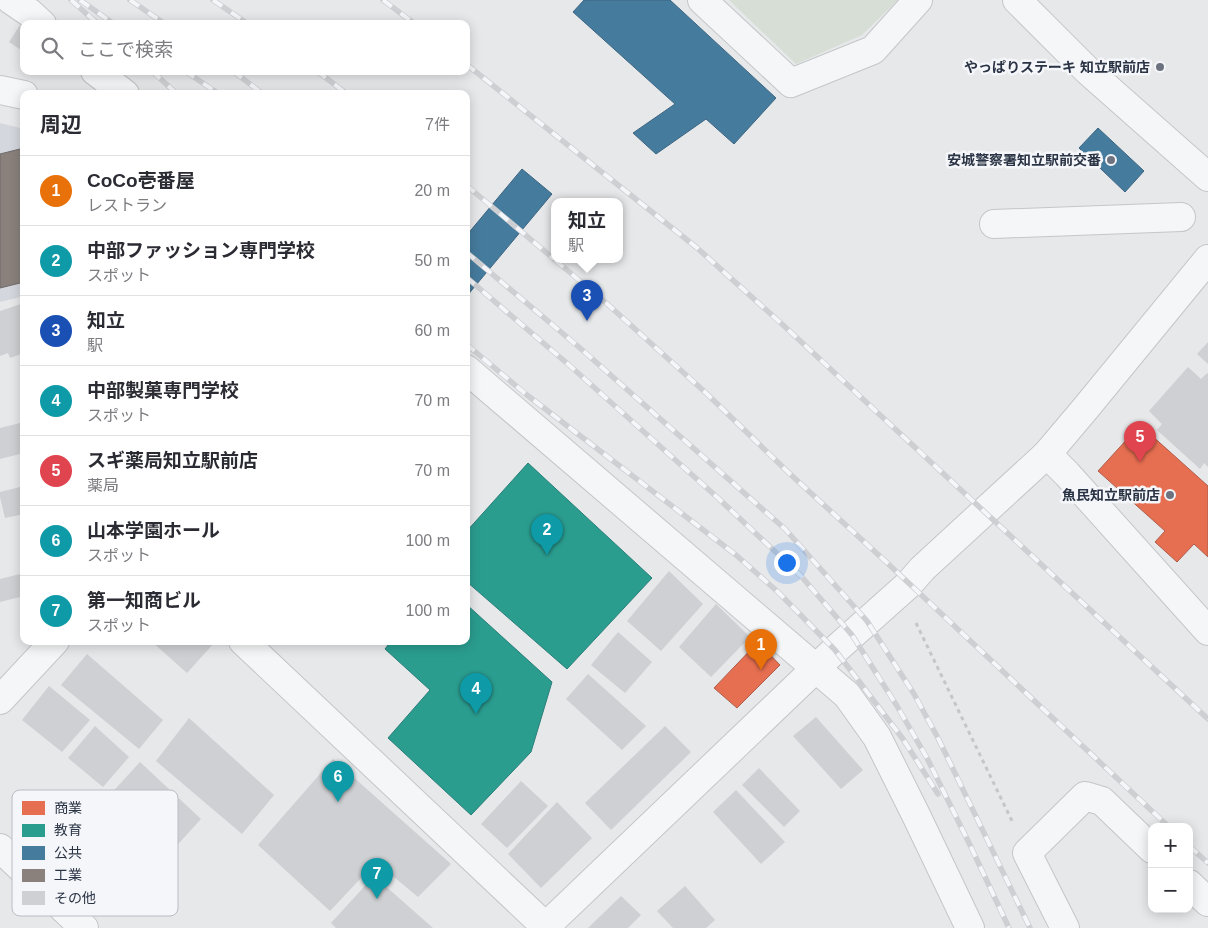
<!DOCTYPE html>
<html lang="ja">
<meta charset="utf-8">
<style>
body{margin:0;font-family:Helvetica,"Noto Sans JP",sans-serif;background:#f2f2f3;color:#2b2b33}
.controls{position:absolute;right:15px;bottom:15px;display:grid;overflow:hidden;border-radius:10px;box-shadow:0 2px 12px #0003}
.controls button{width:45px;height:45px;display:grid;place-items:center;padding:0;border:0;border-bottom:1px solid #e1e1e2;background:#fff;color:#2b2b33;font:25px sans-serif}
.you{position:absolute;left:786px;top:562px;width:18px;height:18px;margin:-12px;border:4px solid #fff;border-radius:50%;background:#1a73e8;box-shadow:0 0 0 8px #1a73e833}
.badge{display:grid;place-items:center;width:32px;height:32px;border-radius:50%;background:#6c737f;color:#fff;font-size:16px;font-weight:700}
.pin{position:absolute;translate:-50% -41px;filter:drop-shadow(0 1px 2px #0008)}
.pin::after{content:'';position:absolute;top:26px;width:18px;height:15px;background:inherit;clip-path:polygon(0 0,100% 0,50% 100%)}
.popup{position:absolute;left:551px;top:198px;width:72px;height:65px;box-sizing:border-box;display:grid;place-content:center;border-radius:10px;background:#fff;filter:drop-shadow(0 1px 4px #0005);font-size:16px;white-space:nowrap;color:#7c7c81}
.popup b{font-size:19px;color:#2b2b33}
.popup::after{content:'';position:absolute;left:50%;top:100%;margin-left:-10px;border:10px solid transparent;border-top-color:#fff}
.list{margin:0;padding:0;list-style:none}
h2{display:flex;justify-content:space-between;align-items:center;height:65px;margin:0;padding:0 20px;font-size:21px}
h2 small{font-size:16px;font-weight:400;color:#7c7c81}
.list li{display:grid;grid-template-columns:32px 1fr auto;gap:15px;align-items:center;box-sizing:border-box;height:70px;padding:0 20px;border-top:1px solid #e1e1e2}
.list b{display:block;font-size:19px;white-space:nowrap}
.list p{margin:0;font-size:16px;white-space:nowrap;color:#7c7c81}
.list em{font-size:16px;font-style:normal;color:#7c7c81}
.icon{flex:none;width:28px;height:28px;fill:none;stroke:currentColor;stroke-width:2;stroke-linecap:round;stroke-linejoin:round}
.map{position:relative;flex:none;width:1208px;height:928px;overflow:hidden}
.search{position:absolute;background:#fff;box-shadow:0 2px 12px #0003;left:20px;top:20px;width:450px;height:55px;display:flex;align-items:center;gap:12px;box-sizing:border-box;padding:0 18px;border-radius:10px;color:#7c7c81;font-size:19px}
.panel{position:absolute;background:#fff;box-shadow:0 2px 12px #0003;left:20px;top:90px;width:450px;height:555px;border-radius:10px}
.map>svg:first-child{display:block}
.built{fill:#d4d7dd}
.green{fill:#d6ded6}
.shops{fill:#e76f51;stroke:#af5d4d}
.schools{fill:#2a9d8f;stroke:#2a7e79}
.public{fill:#457b9d;stroke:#3d6683}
.industry{fill:#8a817c;stroke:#6e6a6c}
.building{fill:#ced0d3}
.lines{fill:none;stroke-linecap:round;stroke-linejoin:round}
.minor-casing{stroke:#c4c6c8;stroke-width:30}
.path{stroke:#c5c6ca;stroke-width:3;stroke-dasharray:4 4;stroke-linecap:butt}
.minor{stroke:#f5f6f7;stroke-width:28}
.rail-casing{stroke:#cecfd2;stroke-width:5.5}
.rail{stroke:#f4f6f9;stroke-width:4;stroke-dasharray:11;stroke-linecap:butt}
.poi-dot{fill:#6c737f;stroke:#f4f6f9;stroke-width:2}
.labels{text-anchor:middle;stroke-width:5;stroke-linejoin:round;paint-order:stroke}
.poi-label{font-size:14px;font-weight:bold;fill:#2b3445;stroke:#f4f6f9;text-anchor:end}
.key{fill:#f4f6f9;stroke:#b8bcc3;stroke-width:1}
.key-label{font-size:14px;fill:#2b3445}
</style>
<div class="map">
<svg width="1208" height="928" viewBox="0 0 1208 928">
<rect width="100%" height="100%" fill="#e6e8ea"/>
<!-- built -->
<polygon class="built" points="0,123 24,129 24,296 0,302"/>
<!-- green -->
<polygon class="green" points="729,0 898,0 862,35 796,64"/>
<!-- shops -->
<g class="shops">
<polygon points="1140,425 1208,486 1208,557 1194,544 1177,562 1155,542 1165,531 1098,471"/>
<polygon points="758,642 780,665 737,708 714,688"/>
</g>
<!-- schools -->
<g class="schools">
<polygon points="528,463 652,578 567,669 466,581 466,532"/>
<polygon points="466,604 552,682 531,752 471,815 388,738 430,690 385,649 391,641 466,641"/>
</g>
<!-- public -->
<g class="public">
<polygon points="584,0 670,0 776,98 734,144 706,119 656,154 633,133 675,104 573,12"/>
<polygon points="1098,128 1144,171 1125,192 1079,148"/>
<polygon points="522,169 552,194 466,297 466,236"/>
</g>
<!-- industry -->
<polygon class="industry" points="24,148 24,282 0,288 0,154"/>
<!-- building -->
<g class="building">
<polygon points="20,25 24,28 24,52 9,42"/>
<polygon points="24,303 24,353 10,358 8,353 0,356 0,311"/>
<polygon points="1208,342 1208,364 1197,354"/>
<polygon points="1188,367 1201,379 1207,373 1208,374 1208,467 1204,463 1200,469 1157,430 1162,424 1149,411"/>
<polygon points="24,422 24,453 0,459 0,428"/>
<polygon points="24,486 24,514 5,518 0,497 0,492"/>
<polygon points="669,571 703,604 661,651 627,621"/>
<polygon points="24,573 24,596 0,602 0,579"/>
<polygon points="716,604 750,637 711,677 679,647"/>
<polygon points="618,632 652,662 625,693 591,665"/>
<polygon points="151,641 212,641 214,643 187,673"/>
<polygon points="87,654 163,720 139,749 61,685"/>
<polygon points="588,674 646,726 622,750 566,699"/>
<polygon points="49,686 90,720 62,752 22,720"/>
<polygon points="816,717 863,770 841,789 793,736"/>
<polygon points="189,718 274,795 242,834 156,761"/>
<polygon points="95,726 129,757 103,787 68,758"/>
<polygon points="665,726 691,752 611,830 585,803"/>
<polygon points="333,759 451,864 418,897 376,862 330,911 258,845"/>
<polygon points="140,762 201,819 170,853 107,798"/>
<polygon points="759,768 800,811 784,827 742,785"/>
<polygon points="521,781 548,806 507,848 481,824"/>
<polygon points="736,790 785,842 761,864 713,812"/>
<polygon points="557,802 592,838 541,888 508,854"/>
<polygon points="374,876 433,928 336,928 331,923"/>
<polygon points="685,886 715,920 706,928 673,928 657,911"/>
<polygon points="621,896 641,915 628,928 588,928"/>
</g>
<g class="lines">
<!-- minor casing -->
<g class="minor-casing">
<g id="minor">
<polyline points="11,0 30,13 42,24"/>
<polyline points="702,0 791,83 873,50 918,0"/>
<polyline points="1017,0 1088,71 1208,177"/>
<polyline points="95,71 125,94"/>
<polyline points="0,90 24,95"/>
<polyline points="994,224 1181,217"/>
<polyline points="466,369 847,695 877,737 915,813 970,928"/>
<polyline points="1047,454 1067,474 1208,631"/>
<polyline points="243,641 547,928"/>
<polyline points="0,700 55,641"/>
<polyline points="0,848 84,928"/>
<polyline points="1189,884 1208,902"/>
<polyline points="544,928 835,650 909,584 922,569 1047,454 1085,409 1208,259"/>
<polyline points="1065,928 1027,853 1085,796 1102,801 1152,849"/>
</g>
</g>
<!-- path -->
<polyline class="path" points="916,623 1013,823"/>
<!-- minor -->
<use href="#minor" class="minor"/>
<!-- rail casing -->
<g class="rail-casing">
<g id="rail">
<polyline points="71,0 98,24"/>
<polyline points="80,0 114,24"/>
<polyline points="130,0 165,24"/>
<polyline points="213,0 248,24"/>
<polyline points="383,0 415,24"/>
<polyline points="466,64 696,247 783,325 1208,719"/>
<polyline points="152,71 177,94"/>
<polyline points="185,71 219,94"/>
<polyline points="233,71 263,94"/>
<polyline points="317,71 347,94"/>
<polyline points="466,185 554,259"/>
<polyline points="466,252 580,348 785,529 867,621 914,694 938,738 1030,928"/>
<polyline points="555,260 604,301 706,393 790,474 883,559 1169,827"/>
<polyline points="466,277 569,365 718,498 801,576 852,635 897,706 927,758 970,845 1009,928"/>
<polyline points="466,344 527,395 736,555 778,592 835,650 903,739 938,794"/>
<polyline points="1189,846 1208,863"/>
</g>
</g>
<!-- rail -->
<use href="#rail" class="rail"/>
</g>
<!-- markers -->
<g class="poi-dot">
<circle cx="1160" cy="67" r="5"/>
<circle cx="1111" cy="160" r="5"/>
<circle cx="1170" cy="495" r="5"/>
</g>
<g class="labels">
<!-- poi labels -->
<g class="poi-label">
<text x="1150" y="72">やっぱりステーキ 知立駅前店</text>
<text x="1101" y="165">安城警察署知立駅前交番</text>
<text x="1160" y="500">魚民知立駅前店</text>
</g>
</g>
<!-- legend -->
<rect x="12" y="790" width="166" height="126" rx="8" class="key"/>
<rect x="22" y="801" width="23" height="14" fill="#e76f51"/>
<rect x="22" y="824" width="23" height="13" fill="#2a9d8f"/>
<rect x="22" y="846" width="23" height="14" fill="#457b9d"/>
<rect x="22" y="869" width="23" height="13" fill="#8a817c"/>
<rect x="22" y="891" width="23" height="14" fill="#ced0d3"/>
<g class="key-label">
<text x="54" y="813">商業</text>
<text x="54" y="835">教育</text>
<text x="54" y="858">公共</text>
<text x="54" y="880">工業</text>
<text x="54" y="903">その他</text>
</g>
</svg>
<div class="controls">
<button>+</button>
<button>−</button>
</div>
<div class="you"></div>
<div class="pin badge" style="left:761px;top:670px;background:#e8710a">1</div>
<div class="pin badge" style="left:547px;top:555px;background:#0f9aa8">2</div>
<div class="pin badge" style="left:587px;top:321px;background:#1a4fb4">3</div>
<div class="popup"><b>知立</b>駅</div>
<div class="pin badge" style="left:476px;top:714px;background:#0f9aa8">4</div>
<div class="pin badge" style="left:1140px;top:462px;background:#e0444e">5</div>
<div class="pin badge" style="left:338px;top:802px;background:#0f9aa8">6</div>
<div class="pin badge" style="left:377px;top:899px;background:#0f9aa8">7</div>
<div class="search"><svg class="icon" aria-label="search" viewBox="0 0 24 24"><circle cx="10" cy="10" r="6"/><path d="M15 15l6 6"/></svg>ここで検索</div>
<section class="panel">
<h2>周辺<small>7件</small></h2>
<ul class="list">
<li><span class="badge" style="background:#e8710a">1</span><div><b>CoCo壱番屋</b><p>レストラン</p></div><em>20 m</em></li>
<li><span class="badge" style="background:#0f9aa8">2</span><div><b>中部ファッション専門学校</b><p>スポット</p></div><em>50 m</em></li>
<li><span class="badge" style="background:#1a4fb4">3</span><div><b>知立</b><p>駅</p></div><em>60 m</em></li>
<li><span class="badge" style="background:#0f9aa8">4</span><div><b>中部製菓専門学校</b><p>スポット</p></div><em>70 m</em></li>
<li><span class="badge" style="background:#e0444e">5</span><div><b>スギ薬局知立駅前店</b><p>薬局</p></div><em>70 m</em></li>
<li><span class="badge" style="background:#0f9aa8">6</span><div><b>山本学園ホール</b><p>スポット</p></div><em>100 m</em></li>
<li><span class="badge" style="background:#0f9aa8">7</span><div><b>第一知商ビル</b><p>スポット</p></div><em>100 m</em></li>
</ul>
</section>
</div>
